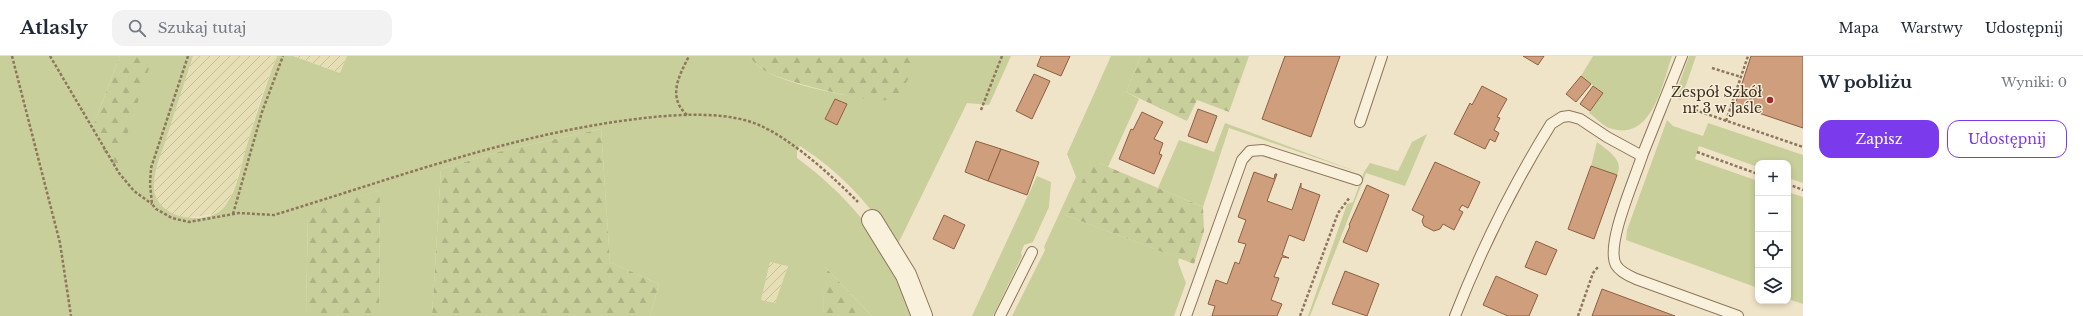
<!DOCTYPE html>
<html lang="pl">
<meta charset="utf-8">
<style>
body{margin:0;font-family:"Libre Baskerville",serif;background:#f2f2f3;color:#1f2937}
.controls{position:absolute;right:12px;bottom:12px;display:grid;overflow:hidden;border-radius:8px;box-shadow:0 2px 6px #0003}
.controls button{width:36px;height:36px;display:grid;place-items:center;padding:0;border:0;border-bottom:1px solid #e0e1e3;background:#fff;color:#1f2937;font:20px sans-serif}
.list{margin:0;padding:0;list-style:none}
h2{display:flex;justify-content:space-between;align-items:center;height:52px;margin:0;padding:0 16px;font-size:17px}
h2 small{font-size:13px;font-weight:400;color:#747a83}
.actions{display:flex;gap:8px;padding:12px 16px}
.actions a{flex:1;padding:9px 0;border:1px solid #7c3aed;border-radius:12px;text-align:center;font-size:14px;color:#7c3aed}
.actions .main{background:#7c3aed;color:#fff}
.icon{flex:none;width:22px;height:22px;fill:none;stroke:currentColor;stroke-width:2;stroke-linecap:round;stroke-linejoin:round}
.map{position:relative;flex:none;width:1803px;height:260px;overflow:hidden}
header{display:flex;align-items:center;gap:24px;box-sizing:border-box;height:56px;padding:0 20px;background:#fff;border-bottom:1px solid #e0e1e3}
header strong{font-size:19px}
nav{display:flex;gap:22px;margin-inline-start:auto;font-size:14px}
.search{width:280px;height:36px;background:#f2f2f3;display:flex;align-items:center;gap:10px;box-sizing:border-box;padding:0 14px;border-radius:12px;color:#747a83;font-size:15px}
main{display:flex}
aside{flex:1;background:#fff}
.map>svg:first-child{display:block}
.farmland{fill:url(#farmland-furrows)}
.green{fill:#c9cf9b;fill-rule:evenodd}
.forest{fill:url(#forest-firs)}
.building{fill:#cf9f7d;stroke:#8d5f41}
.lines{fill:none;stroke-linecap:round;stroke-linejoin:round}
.service-casing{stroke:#8d765c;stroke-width:12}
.minor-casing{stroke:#8d765c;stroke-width:22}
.path{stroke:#8d765c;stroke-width:2.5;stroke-dasharray:3 2;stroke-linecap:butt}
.service{stroke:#faf1dc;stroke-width:10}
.minor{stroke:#faf1dc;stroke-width:20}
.poi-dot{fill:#9e2a2b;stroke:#f7eed8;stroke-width:1.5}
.labels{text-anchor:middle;stroke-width:3;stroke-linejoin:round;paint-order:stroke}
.poi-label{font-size:14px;fill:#3d2e20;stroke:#f7eed8;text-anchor:end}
</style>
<header>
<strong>Atlasly</strong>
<div class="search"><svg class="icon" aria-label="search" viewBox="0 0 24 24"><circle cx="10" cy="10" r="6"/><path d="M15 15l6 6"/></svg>Szukaj tutaj</div>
<nav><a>Mapa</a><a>Warstwy</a><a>Udostępnij</a></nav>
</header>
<main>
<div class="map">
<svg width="1803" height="260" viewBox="0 0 1803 260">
<defs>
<pattern id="farmland-furrows" width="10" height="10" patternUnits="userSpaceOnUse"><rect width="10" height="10" fill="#e6deb5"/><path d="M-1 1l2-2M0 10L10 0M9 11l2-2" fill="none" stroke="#c6bf9b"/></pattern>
<pattern id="forest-firs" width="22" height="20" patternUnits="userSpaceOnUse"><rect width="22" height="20" fill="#c9cf9b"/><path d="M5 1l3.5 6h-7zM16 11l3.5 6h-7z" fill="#aeb285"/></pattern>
</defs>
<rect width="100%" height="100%" fill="#f0e4c8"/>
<!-- farmland -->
<g class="farmland">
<polygon points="193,0 277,0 259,47 236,127 228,147 223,154 214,158 189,162 172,158 162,152 155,140 154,125 161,97"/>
<polygon points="293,0 347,0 340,17"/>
<polygon points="770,206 788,209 775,247 761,244"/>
</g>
<!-- green -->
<g class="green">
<path d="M0,0H120L92,73L153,0H193C184,28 175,55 166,83C161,99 153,117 154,133C157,165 211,171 226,149C238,132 241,108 247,89C256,59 266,29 277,0H293L340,17L347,0H749C753,6 761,13 767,16C795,30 859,45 889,43L918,0H1011L989,49L967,47L897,190C868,147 844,119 800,90L797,92V102C835,130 868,164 891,206C900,223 906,242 914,260H872L825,211L823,260H650L659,228L610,206L601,73L509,93L441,113L432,260H379L380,134L308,157L306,260H0ZM770,206L788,210L775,247L761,244Z"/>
<polygon points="1111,0 1141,0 1126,36 1139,43 1108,111 1099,107 1065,159 1179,202 1178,206 1186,227 1174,260 1012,260 1045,194 1044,191 1076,121 1067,98"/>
<path d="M1593,0H1672C1662,29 1652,87 1609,72C1602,69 1595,61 1589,57L1603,37L1581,20Z"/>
<polygon points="1689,0 1696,0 1681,44 1678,43 1677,34"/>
<polygon points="1667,64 1673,70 1703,80 1708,67 1803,99 1803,127 1788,122 1788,107 1758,107 1758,111 1699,90 1695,103 1758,125 1758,232 1626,184 1627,174"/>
<polygon points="1225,67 1358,116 1229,72 1203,151 1158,132 1179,84 1214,96"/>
<polygon points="1427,78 1405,130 1366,117 1310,260 1308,260 1347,148 1353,146 1364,116 1370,107 1398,115 1412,86"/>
<path d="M1597,86C1607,94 1625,104 1617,119L1591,110Z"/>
<polygon points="1037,120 1051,126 1049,151 1033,186 1024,189 1021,197 1022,200 993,260 972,260"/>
<polygon points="1788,136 1803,141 1803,248 1788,243"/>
</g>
<!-- forest -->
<g class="forest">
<polygon points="120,0 153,0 115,116 92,73"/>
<path d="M749,0H918C910,16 907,35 890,43C875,50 784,25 767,16C761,13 753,6 749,0Z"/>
<polygon points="1141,0 1249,0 1229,56 1197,44 1187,65 1126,36"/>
<polygon points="601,73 610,206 659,228 650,260 432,260 441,113 509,93"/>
<polygon points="1099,107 1203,151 1204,175 1194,208 1065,159 1091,108"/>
<polygon points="380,134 379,260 306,260 308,156"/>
<polygon points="824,210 872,260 823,260"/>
</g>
<!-- building -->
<g class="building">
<polygon points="1041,0 1070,0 1061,20 1037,10"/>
<polygon points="1285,0 1340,0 1311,81 1262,63"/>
<polygon points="1523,0 1544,0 1538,9"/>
<polygon points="1751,0 1803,0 1803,72 1735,49"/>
<polygon points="1034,18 1050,25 1032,63 1016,55"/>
<polygon points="1581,20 1591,28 1576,46 1566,38"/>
<polygon points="1482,30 1507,43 1497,61 1500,62 1494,74 1499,77 1495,86 1490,83 1485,93 1454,78 1470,47 1472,49"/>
<polygon points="1593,30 1603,37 1590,55 1580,48"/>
<polygon points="835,43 847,48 837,69 825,63"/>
<polygon points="1198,53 1217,60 1207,87 1188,80"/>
<polygon points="1142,56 1163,66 1154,83 1163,87 1159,98 1162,99 1154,118 1119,103 1131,73 1133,74"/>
<polygon points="976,85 1001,93 988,125 965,116"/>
<polygon points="1001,93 1039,106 1027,139 988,125"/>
<polygon points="1435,106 1480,126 1468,152 1462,149 1459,154 1463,156 1454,174 1443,168 1440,173 1434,175 1424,170 1422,165 1424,160 1412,154"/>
<polygon points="1591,110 1617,119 1594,183 1568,173"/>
<polygon points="1254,116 1274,123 1275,118 1277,118 1267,145 1292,154 1301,127 1301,132 1320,139 1304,185 1289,179 1282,199 1289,202 1282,201 1274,221 1279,222 1271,244 1282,248 1277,260 1212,260 1215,250 1208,248 1216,224 1227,228 1235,206 1239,208 1246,188 1238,186 1246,164 1238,161"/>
<polygon points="1367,129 1389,139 1367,196 1343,186 1350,170 1349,169"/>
<polygon points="944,159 965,169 954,193 933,183"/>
<polygon points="1536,185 1557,194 1546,219 1525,211"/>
<polygon points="1345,215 1379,228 1367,260 1332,248"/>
<polygon points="1496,220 1538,239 1529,260 1508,260 1483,249"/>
<polygon points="1602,233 1675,260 1592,260"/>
</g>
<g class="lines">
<!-- service casing -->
<g class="service-casing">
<g id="service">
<polyline points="1360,66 1382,0"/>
<path d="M1642,100C1635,123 1605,189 1616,209C1620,216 1629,220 1636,223L1738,260"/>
<polyline points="1000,260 1032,196"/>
<polyline points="1186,260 1242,104 1250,95 1263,94 1357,124"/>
<path d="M1455,260C1481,194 1513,129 1551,68L1562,61L1569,60L1580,63L1607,81L1642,100L1682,0"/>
</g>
</g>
<!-- minor casing -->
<g class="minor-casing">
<polyline id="minor" points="872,164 906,219 922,260"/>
</g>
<!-- path -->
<g class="path">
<polyline points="12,0 60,187 71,260"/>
<polyline points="50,0 119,117 134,135 152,148"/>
<path d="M188,0L151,112L150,128L152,148L156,153L172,162L189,166L239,157L274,159C399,121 523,74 654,61C686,58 729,56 759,69C793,84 832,120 858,146"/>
<polyline points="1712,12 1741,21"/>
<polyline points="981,54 1002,0"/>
<polyline points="1695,54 1803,91"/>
<path d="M687,59C667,41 679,20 689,0"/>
<polyline points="1726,65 1748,0"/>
<polyline points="1697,96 1758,118"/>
<polyline points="1788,128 1803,134"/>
<polyline points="233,158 262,56 283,0"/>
<polyline points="1300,260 1338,157 1350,141"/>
<polyline points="1578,260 1593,217 1598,211"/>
</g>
<!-- service -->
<use href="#service" class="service"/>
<!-- minor -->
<use href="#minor" class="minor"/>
</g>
<!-- markers -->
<circle class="poi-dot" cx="1770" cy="44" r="4"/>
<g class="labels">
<!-- poi labels -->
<g class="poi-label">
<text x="1762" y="41">Zespół Szkół<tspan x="1762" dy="16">nr 3 w Jaśle</tspan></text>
</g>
</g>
</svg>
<div class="controls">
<button>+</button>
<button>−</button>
<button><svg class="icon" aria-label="locate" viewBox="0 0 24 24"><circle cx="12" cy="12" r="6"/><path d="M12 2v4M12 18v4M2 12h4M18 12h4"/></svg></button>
<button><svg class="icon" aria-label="layers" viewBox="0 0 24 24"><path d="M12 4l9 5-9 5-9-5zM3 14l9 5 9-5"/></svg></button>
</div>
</div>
<aside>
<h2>W pobliżu<small>Wyniki: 0</small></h2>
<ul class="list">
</ul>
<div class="actions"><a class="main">Zapisz</a><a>Udostępnij</a></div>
</aside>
</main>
